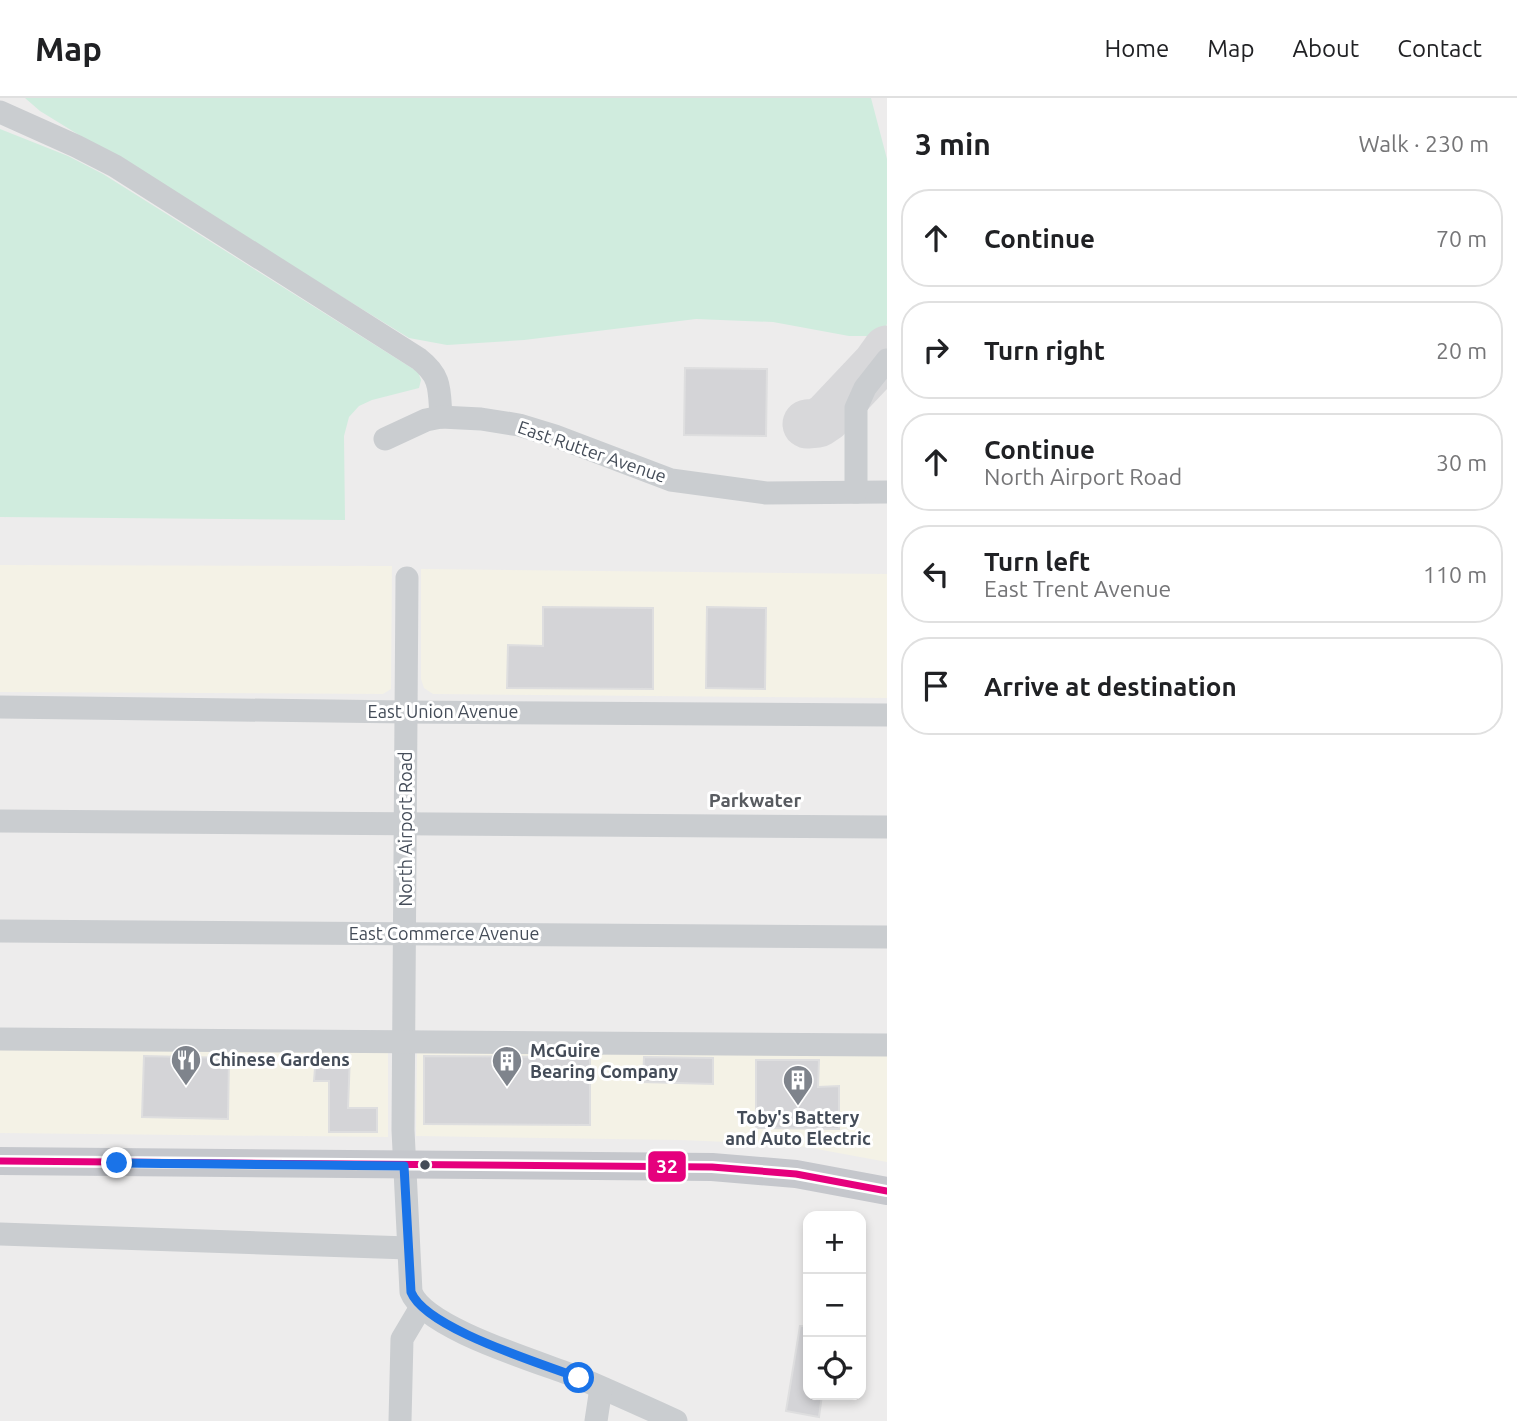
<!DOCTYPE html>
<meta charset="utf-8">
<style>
body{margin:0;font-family:Ubuntu,sans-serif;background:#f6f6f6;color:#202124}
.controls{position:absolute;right:21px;bottom:21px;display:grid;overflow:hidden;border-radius:14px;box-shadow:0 4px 10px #0003}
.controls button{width:63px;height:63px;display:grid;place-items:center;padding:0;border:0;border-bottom:2px solid #e0e0e0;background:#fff;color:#202124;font:35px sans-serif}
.stop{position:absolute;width:21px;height:21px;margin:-16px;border:5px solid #1a73e8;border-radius:50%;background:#fff}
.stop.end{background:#1a73e8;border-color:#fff;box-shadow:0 2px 7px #0008}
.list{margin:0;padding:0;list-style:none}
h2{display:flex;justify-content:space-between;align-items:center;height:91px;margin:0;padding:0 28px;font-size:30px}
h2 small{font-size:23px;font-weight:400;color:#757577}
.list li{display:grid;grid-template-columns:46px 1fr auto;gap:21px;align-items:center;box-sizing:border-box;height:98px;margin:0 14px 14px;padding:0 14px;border:2px solid #e0e0e0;border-radius:28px}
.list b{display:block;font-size:26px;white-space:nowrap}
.list p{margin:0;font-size:23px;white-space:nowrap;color:#757577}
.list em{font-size:23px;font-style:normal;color:#757577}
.icon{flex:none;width:38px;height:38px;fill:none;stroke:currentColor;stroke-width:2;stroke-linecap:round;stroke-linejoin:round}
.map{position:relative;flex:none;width:887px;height:1323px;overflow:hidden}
header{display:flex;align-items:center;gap:42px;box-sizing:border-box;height:98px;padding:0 35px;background:#fff;border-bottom:2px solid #e0e0e0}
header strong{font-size:33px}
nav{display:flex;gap:38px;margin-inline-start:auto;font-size:24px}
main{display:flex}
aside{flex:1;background:#fff}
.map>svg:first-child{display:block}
.commercial{fill:#f4f2e6}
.green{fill:#d0ecde}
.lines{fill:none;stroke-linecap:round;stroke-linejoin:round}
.taxiway{stroke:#d8d8da;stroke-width:49}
.building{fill:#d4d4d7;stroke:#dededf;stroke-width:2}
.minor{stroke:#cacdd0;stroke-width:23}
.major{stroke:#c5c7cc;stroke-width:28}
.bus-1-casing{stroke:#fff;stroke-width:12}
.bus-1{stroke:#e5007d;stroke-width:7}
.route{stroke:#1a73e8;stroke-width:9}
.bus-dot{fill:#444c58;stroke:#fff;stroke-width:2.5}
.labels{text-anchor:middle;stroke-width:6;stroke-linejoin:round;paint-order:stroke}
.street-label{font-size:18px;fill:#444c58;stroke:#fff}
.poi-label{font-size:18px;font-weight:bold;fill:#444c58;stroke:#fff;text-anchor:start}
.neighbourhood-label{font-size:19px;font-weight:bold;fill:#585b60;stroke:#fff}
.line-badge{stroke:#fff;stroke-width:2.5}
.badge-label{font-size:19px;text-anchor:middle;font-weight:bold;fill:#fff}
</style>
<header>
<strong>Map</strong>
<nav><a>Home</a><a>Map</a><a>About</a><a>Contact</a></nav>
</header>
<main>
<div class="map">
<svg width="887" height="1323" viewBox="0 0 887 1323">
<rect width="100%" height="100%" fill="#edecec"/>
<!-- commercial -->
<g class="commercial">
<polygon points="0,467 392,468 391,591 383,596 0,594"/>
<polygon points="421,471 887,476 887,600 433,596 424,590 421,581"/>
<polygon points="0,947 388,950 388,1039 0,1035"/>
<polygon points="417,950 887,953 887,1064 806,1049 773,1046 681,1042 416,1038"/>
</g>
<!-- green -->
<g class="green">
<polygon points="25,0 871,0 887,61 887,226 880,238 849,238 773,224 696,221 524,242 447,247 409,240 40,13"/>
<polygon points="0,31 68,58 103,76 418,274 421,282 419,290 372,302 359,308 349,319 344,338 345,422 0,419"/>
</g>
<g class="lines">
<!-- taxiway -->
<polyline class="taxiway" points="807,326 818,325 827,319 877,266 887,252"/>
</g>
<!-- building -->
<g class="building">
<polygon points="685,270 767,271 766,338 684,337"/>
<polygon points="543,509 653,510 653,591 507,590 508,547 543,548"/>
<polygon points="707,509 766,510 765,591 706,590"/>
<polygon points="316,957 350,957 348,1010 377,1010 377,1034 329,1034 329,983 314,983"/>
<polygon points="144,958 229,960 228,1021 142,1019"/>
<polygon points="424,958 590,959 590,1027 424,1026"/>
<polygon points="644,959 713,960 713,986 643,984"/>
<polygon points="756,962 819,962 818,989 839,988 839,1031 756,1030"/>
<polygon points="800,1228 808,1228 808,1297 822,1297 819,1319 786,1313"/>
</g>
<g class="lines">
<!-- minor -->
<g class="minor">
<path d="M0,14L76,48L115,68L419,261C442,279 439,292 441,319"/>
<polyline points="385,341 426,322 441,319 481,321 519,327 555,338 671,382 766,395 887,394"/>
<polyline points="856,394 856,310 865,290 887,262"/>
<path d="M407,480L403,1032L411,1194C425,1231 540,1264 577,1279C610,1293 643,1308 676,1323"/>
<polyline points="0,609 407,614 887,617"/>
<polyline points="0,723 887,729"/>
<polyline points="0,833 887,839"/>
<polyline points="0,941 887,947"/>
<polyline points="0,1136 408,1150"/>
<polyline points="400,1323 402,1241 421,1209"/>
<polyline points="596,1323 601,1290"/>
</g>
<!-- major -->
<polyline class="major" points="0,1063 712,1069 796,1076 887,1093"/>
<!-- bus-1 casing -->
<g class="bus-1-casing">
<polyline id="bus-1" points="0,1063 712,1069 796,1076 887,1093"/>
</g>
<!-- bus-1 -->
<use href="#bus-1" class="bus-1"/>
</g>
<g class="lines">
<!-- route -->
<path class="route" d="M117,1065L404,1068L411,1194C426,1231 541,1265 579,1280"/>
</g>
<!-- icons -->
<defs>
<g id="restaurant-pin" transform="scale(1.575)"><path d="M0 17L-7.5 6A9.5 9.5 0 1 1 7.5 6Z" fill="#7f848c" stroke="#fff"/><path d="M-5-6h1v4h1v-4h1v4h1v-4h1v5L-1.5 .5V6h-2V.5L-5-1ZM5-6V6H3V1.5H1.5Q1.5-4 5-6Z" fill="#fff"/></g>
<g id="building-pin" transform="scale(1.575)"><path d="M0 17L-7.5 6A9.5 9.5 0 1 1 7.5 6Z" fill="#7f848c" stroke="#fff"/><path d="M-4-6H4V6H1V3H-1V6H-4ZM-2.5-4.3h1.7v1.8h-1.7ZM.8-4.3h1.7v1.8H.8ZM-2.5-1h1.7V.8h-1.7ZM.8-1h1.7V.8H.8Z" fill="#fff"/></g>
</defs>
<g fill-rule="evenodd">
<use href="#restaurant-pin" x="186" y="962"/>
<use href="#building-pin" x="507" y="963"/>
<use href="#building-pin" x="798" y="982"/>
</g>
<!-- markers -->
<circle class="bus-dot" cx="425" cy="1067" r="6"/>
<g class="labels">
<!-- street labels -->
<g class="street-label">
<text transform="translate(592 354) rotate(19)" y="6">East Rutter Avenue</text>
<text x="443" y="620">East Union Avenue</text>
<text transform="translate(406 731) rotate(-90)" y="6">North Airport Road</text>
<text x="444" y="842">East Commerce Avenue</text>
</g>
<!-- poi labels -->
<g class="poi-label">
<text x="530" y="959">McGuire<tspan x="530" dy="21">Bearing Company</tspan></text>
<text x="209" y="968">Chinese Gardens</text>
<text x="798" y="1026" text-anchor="middle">Toby's Battery<tspan x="798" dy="21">and Auto Electric</tspan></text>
</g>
<!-- neighbourhood labels -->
<g class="neighbourhood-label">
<text x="755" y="709">Parkwater</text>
</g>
</g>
<rect class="line-badge" x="647" y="1052" width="40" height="33" rx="7" fill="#e5007d"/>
<g class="badge-label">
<text x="667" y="1075">32</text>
</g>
</svg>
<div class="controls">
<button>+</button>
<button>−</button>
<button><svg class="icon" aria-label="locate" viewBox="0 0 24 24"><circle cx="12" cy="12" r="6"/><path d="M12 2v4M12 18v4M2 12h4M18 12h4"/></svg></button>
</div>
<div class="stop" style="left:579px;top:1280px"></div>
<div class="stop end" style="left:117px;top:1065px"></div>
</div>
<aside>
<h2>3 min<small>Walk · 230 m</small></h2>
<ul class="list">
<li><svg class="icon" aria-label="ahead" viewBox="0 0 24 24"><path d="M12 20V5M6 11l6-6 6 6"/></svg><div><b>Continue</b></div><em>70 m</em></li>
<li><svg class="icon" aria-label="right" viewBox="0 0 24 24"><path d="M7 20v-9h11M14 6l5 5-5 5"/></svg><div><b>Turn right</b></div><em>20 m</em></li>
<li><svg class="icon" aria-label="ahead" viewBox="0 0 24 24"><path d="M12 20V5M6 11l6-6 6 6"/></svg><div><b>Continue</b><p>North Airport Road</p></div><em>30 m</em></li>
<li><svg class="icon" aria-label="left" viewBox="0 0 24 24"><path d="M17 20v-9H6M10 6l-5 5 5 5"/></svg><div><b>Turn left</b><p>East Trent Avenue</p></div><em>110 m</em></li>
<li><svg class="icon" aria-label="arrive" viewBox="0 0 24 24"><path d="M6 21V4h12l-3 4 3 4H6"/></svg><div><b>Arrive at destination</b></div></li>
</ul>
</aside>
</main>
